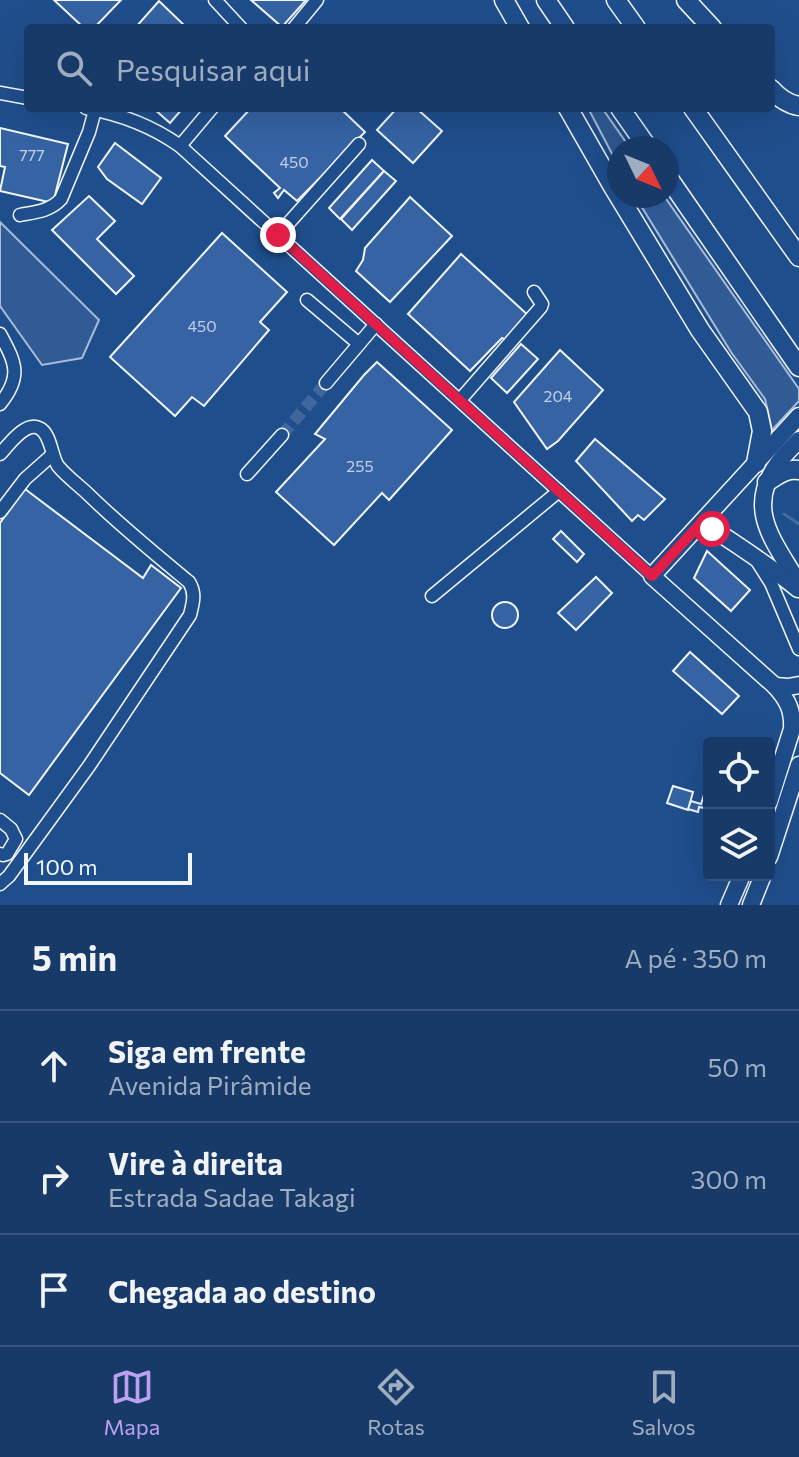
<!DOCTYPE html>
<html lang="pt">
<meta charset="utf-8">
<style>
body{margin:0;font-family:Commissioner,sans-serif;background:#244571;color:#f1f3f6}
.controls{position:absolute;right:24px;bottom:24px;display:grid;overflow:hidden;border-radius:8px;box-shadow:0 8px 32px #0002}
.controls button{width:72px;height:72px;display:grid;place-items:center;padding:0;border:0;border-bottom:2px solid #36547d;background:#173a69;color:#f1f3f6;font:40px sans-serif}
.compass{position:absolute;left:607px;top:136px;width:72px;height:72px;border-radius:50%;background:#173a69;box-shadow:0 8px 32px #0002;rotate:133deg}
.scale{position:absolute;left:24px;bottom:20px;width:168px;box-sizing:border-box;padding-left:8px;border:4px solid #f2f6ff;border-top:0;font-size:22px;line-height:28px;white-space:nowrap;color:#f2f6ff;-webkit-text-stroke:6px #1f4e8c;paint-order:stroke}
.stop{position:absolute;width:24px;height:24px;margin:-18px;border:6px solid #e11d48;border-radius:50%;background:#fff}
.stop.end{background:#e11d48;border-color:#fff;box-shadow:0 2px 8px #0008}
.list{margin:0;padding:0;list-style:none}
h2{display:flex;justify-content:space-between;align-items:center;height:104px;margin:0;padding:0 32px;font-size:34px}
h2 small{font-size:26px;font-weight:400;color:#9eadc0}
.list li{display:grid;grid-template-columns:52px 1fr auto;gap:24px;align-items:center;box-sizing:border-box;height:112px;padding:0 32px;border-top:2px solid #36547d}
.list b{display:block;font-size:30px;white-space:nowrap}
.list p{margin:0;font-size:26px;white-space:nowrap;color:#9eadc0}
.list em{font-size:26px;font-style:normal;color:#9eadc0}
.icon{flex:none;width:44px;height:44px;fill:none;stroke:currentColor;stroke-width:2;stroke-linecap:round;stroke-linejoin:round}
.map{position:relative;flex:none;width:799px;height:905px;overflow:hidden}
.search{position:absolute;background:#173a69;box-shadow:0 8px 32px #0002;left:24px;right:24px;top:24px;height:88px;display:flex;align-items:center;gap:20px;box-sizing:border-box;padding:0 28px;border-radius:8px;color:#9eadc0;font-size:30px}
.sheet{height:440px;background:#173a69}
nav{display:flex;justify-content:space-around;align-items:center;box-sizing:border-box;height:112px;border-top:2px solid #36547d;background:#173a69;font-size:22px;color:#9eadc0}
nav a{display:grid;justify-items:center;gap:4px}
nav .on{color:#bca0f2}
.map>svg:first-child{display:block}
.green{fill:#305b95;stroke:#a8bbd7;stroke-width:2}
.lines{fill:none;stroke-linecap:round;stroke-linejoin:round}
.stream{stroke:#446ba0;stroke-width:3}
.building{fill:#3563a3;stroke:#f2f6ff;stroke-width:2}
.minor-tunnel{stroke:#3f679d;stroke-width:12;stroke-dasharray:12 6;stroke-linecap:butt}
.minor-casing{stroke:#f2f6ff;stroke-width:15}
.major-casing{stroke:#f2f6ff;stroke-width:19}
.highway-casing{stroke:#f2f6ff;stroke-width:21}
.minor{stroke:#1f4e8c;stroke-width:12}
.major{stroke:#1f4e8c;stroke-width:16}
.highway{stroke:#1f4e8c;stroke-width:18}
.route{stroke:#e11d48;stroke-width:10}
.labels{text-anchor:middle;stroke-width:6;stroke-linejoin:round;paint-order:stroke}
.number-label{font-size:16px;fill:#c3d1e8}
</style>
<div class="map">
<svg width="799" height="905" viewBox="0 0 799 905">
<rect width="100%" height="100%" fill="#1f4e8c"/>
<!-- green -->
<g class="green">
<polygon points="588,108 602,108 630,148 619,148 619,167"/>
<polygon points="635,196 664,196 799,389 799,401 772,430 765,399 731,352"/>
<polygon points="0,222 99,320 82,358 42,365 0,306"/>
</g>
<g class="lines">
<!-- stream -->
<polyline class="stream" points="784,514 799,524"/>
</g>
<!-- building -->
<g class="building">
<polygon points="54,0 121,0 94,28 84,28"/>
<polygon points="251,0 306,0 282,27"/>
<polygon points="159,1 187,28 135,28"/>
<polygon points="153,108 183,108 170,123"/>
<polygon points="251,108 340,108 365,132 297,201 284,190 278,198 274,193 280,188 225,136"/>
<polygon points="397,108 416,108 442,131 413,163 377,130"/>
<polygon points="0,128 68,144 53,203 0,191 5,167 0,166"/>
<polygon points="115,143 161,178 142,204 107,179 98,167"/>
<polygon points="372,160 384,171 340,219 329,208"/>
<polygon points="384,171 396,181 352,230 341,219"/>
<polygon points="89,196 115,221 97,239 134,276 116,294 52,230"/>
<polygon points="410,197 452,236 390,302 356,271 363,260 365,248"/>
<polygon points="222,233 287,292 260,322 269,330 204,406 192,397 175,416 110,357"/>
<polygon points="461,254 529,316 508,341 502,338 470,371 408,314"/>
<polygon points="521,344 538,359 507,393 491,378"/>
<polygon points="560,350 603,390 558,441 547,449 514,402"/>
<polygon points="377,362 452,430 389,500 382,493 334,545 276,492 325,439 315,434 364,375"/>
<polygon points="595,439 665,499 644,520 638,515 632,521 576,461"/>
<polygon points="25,489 143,578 151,565 181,588 29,795 0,773 0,523"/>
<polygon points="561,531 584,554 577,562 553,539"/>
<polygon points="707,551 750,590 731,611 694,578"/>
<polygon points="596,577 612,593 576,630 558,613"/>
<circle cx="505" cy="615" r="13"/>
<polygon points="690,652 739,696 722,714 673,671"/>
<polygon points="673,786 693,792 688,810 667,803"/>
<polygon points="705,792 709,793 709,809 699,807 698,812 688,809 691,801 701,804"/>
</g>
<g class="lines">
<!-- minor-tunnel -->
<polyline class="minor-tunnel" points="282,435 326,383"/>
<!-- minor casing -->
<g class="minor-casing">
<g id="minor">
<polyline points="215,0 241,28"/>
<polyline points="294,28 317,0"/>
<polyline points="0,93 28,98"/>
<path d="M86,108C120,114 152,126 180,146L652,576"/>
<polyline points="180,146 212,108"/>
<path d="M20,215C36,212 50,211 61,199L89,132L95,110"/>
<polyline points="278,235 359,144"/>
<polyline points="307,300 359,344"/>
<path d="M0,334C15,362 23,376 0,404"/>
<polyline points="326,383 376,324"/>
<polyline points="460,400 541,307 542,304 534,292"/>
<path d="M0,454C8,446 25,421 39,428C51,433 51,456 58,466C67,477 80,486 90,496C122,527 155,554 189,582C196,593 193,603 190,615L89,766L9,876L0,884"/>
<polyline points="247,474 282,435"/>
<polyline points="0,512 25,479 52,455"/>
<polyline points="757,561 771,583 799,649"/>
<polyline points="432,596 559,491"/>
<polyline points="0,820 11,829 16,839 7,854 3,855 0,854"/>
</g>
</g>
<!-- major casing -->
<g class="major-casing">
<g id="major">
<path d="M799,440C792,447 784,455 778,463C744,510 775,542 799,584"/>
<path d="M702,522C735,543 767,564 798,589"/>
<polyline points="775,686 788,687 799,685"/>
<path d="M769,802L792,729C793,711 788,700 775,686L652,576L799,416"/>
<polyline points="769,857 799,765"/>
<polyline points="729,905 742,875"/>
<polyline points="751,905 763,875"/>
</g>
</g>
<!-- highway casing -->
<g class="highway-casing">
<g id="highway">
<polyline points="504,0 520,28"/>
<polyline points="546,0 565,28"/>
<polyline points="616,0 636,28"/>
<polyline points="686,0 712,28"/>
<path d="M771,89C779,98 787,104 799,106"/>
<polyline points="568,108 612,185 700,330 758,412 762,431 756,463"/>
<polyline points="620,108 648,148"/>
<polyline points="693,108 799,257"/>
<polyline points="667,176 799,367"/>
<path d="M767,482C778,475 786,468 799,470"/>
</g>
</g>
<!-- minor -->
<use href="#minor" class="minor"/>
<!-- major -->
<use href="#major" class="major"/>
<!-- highway -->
<use href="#highway" class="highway"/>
</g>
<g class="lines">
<!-- route -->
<polyline class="route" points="278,235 652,576 702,522 712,529"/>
</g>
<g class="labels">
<!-- number labels -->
<g class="number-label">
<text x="32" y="161">777</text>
<text x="294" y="168">450</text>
<text x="202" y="332">450</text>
<text x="558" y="402">204</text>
<text x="360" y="472">255</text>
</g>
</g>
</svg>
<div class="controls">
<button><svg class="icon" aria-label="locate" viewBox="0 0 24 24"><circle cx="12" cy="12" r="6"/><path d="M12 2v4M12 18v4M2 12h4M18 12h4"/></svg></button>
<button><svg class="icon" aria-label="layers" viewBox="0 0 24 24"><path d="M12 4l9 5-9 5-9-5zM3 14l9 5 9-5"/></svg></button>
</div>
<svg class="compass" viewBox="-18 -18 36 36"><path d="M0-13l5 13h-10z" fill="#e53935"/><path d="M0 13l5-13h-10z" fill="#9eadc0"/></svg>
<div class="scale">100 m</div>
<div class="stop" style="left:712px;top:529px"></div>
<div class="stop end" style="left:278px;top:235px"></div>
<div class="search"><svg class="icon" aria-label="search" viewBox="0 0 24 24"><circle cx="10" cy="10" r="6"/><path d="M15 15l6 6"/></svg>Pesquisar aqui</div>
</div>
<section class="sheet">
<h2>5 min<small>A pé · 350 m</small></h2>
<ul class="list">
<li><svg class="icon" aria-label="ahead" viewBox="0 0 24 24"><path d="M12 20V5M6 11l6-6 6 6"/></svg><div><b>Siga em frente</b><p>Avenida Pirâmide</p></div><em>50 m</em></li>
<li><svg class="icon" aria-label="right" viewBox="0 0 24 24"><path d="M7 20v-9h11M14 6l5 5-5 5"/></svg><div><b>Vire à direita</b><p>Estrada Sadae Takagi</p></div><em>300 m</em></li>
<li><svg class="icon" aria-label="arrive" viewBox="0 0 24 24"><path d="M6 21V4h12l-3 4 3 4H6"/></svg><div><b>Chegada ao destino</b></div></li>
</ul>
</section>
<nav>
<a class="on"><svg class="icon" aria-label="map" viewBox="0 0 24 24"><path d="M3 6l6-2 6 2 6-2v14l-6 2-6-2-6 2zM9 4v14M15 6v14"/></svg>Mapa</a>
<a><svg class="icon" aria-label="directions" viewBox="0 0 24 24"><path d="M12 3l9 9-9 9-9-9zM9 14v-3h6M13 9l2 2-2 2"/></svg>Rotas</a>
<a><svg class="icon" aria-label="saved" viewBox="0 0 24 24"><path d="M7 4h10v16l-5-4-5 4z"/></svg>Salvos</a>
</nav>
